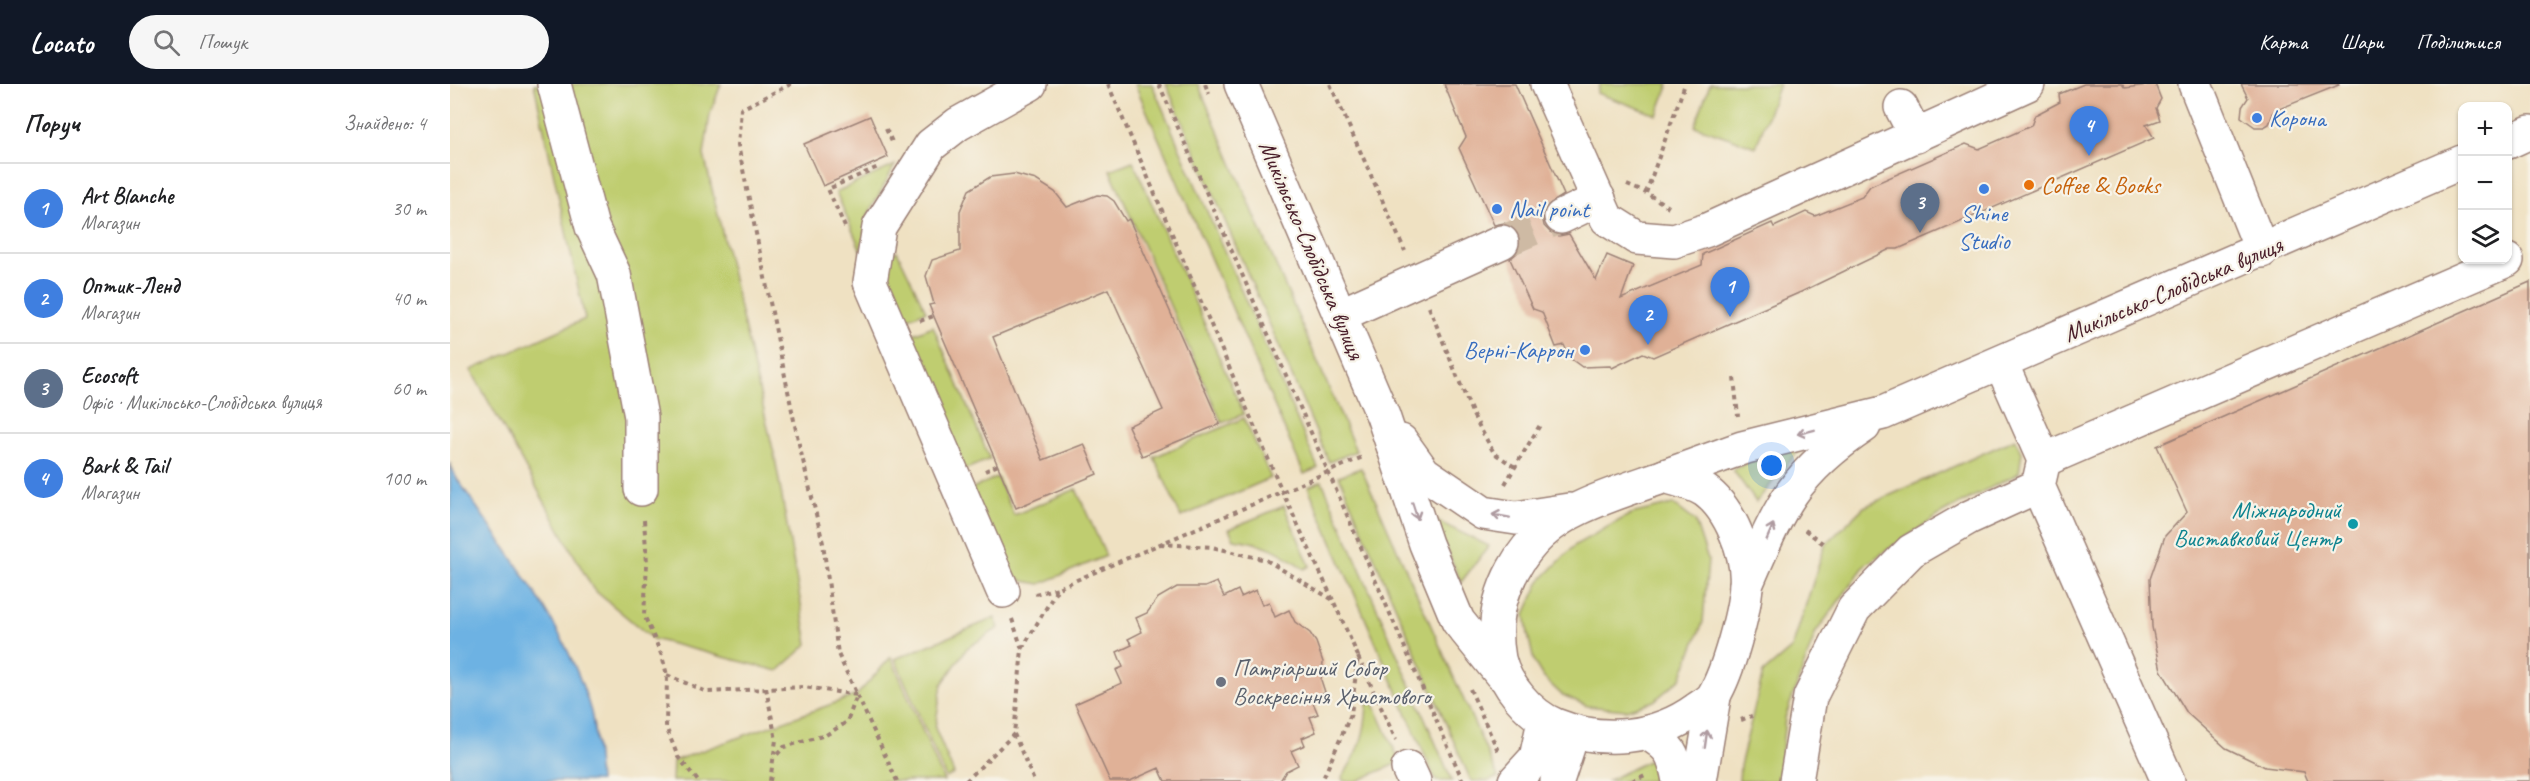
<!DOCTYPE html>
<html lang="uk">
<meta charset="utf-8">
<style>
body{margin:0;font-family:Caveat,sans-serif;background:#f6f6f6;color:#202124}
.controls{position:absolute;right:18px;top:18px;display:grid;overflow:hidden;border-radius:12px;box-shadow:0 2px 4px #0004}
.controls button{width:54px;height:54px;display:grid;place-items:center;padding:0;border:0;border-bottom:2px solid #e0e0e0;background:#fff;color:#202124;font:30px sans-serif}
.you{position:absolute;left:1322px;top:382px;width:21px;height:21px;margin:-15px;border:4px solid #fff;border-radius:50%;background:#1a73e8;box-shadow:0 0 0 9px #1a73e833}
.badge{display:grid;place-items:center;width:39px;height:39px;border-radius:50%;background:#111827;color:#fff;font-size:20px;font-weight:700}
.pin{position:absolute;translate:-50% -50px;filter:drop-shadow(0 2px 3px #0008)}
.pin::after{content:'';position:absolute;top:32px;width:21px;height:18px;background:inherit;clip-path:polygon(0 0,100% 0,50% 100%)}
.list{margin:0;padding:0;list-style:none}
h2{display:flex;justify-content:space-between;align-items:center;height:78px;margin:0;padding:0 24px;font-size:26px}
h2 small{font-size:20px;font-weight:400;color:#757577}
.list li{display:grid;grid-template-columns:39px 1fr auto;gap:18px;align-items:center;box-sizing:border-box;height:90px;padding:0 24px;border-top:2px solid #e0e0e0}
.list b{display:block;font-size:22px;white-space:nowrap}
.list p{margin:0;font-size:20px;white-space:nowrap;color:#757577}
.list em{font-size:20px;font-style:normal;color:#757577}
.icon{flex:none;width:33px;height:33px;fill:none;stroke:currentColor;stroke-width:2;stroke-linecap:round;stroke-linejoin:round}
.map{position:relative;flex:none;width:2080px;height:697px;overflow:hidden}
header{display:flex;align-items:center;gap:36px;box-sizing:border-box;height:84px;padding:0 30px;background:#111827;color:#fff}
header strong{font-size:28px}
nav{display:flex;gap:33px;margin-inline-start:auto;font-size:21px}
.search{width:420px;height:54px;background:#f6f6f6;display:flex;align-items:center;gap:15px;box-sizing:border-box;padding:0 21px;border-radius:33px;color:#757577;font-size:22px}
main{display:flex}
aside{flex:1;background:#fff}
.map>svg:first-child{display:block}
.green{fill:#bfcd6f;stroke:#84764d;stroke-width:1.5}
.water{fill:#6db2e3;stroke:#5c6887;stroke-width:1.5}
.building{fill:#e0b197}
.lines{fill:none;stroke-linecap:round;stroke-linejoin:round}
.minor-tunnel{stroke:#cebaa4;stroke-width:33;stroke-dasharray:33 16;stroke-linecap:butt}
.minor-casing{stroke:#9c8076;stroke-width:36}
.path{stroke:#9c8076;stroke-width:4;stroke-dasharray:4.5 4.5;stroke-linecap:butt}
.minor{stroke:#fff;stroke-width:33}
.oneway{stroke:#ae9aa0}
.shop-dot{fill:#3f7fe0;stroke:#f7f3e8;stroke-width:2}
.food-dot{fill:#e8710a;stroke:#f7f3e8;stroke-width:2}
.culture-dot{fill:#0f9aa8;stroke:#f7f3e8;stroke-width:2}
.worship-dot{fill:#6b7280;stroke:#f7f3e8;stroke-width:2}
.labels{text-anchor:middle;stroke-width:4.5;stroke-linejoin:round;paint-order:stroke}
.shop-label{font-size:24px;fill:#366cbe;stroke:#f7f3e8;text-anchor:start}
.food-label{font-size:24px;fill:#c56008;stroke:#f7f3e8;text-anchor:start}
.street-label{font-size:24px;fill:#4a1f2b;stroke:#f7f3e8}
.culture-label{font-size:24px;fill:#0d838f;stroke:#f7f3e8;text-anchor:end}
.worship-label{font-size:24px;fill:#5b616d;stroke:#f7f3e8;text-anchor:start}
</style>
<header>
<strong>Locato</strong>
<div class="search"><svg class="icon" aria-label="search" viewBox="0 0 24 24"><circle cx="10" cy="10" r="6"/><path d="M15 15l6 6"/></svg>Пошук</div>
<nav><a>Карта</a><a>Шари</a><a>Поділитися</a></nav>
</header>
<main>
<aside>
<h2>Поруч<small>Знайдено: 4</small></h2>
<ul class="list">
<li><span class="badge" style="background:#3f7fe0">1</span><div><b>Art Blanche</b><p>Магазин</p></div><em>30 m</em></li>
<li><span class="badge" style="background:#3f7fe0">2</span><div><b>Оптик-Ленд</b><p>Магазин</p></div><em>40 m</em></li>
<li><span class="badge" style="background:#5c6f8a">3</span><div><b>Ecosoft</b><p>Офіс · Микільсько-Слобідська вулиця</p></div><em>60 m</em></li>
<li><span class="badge" style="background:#3f7fe0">4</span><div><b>Bark &amp; Tail</b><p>Магазин</p></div><em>100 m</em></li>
</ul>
</aside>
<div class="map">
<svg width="2080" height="697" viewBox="0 0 2080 697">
<rect width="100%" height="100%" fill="#f7f3e8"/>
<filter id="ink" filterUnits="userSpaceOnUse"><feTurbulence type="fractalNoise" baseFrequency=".0167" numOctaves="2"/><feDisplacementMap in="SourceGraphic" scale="12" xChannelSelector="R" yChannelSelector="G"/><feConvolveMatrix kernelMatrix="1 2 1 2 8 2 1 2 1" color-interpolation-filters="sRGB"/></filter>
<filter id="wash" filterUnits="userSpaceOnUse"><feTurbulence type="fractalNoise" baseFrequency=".008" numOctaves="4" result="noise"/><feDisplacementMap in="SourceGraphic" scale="24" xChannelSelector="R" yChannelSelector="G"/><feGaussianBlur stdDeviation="1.35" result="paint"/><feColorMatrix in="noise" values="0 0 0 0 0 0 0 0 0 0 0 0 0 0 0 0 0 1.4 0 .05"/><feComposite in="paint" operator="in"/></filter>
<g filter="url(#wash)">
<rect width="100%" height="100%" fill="#efe1c2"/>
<!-- green -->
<g class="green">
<polygon points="84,0 271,0 260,30 254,71 325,374 358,560 328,587 203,555 143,505 21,286 135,235"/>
<polygon points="685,0 702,0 868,384 854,390"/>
<polygon points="716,0 748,0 906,367 879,378"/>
<polygon points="1150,0 1219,0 1207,31 1147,9"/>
<polygon points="1260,0 1329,0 1306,63 1245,42"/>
<polygon points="683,77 794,330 772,339 660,86"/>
<polygon points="445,81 418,131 411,167 386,108"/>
<polygon points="447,167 476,227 446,239 433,190 438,172"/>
<polygon points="483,242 540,375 511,387 454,254"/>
<polygon points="794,334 821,394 731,433 704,373"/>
<polygon points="1361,352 1306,418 1283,386 1317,368"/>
<polygon points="1565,355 1572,368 1569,389 1494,428 1416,480 1366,548 1335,634 1329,697 1289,697 1290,682 1313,589 1342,564 1375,461 1414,423"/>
<polygon points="911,384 1048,693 1038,697 1021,697 889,392"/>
<polygon points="547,393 564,431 626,405 656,472 590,500 573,497 558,489 521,405"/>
<polygon points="872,397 1002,697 986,697 858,403"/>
<polygon points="1223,420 1245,437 1258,476 1253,538 1231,594 1204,617 1176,626 1137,622 1111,610 1093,593 1084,578 1078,550 1075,530 1090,497 1125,461 1181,430"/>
<path d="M834,422L860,482L854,485C829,466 815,459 784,455L779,445Z"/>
<polygon points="983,435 1039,462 1011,498"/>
<polygon points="545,534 549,544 517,564 492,600 485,644 504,690 496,694 445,575"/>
<polygon points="441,573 494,697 222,697 223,677 407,611"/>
<path d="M923,618L950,678L907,697H893L892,693C910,667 915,652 917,621Z"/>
<polygon points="1206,673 1203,697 1157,697"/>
</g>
<!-- water -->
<path class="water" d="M0,379L4,390C54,465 117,540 141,628C146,650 147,675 149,697H0Z"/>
<g id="blocks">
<!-- building -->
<g class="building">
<polygon points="994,0 1065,0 1114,111 1095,123 1092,132 1094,142 1100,148 1109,152 1119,150 1146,196 1157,171 1183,182 1171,215 1252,181 1253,170 1322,139 1324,143 1356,128 1365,132 1412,113 1420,102 1516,60 1529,65 1581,42 1585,31 1610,18 1609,10 1634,0 1672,0 1675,4 1705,0 1711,15 1706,24 1710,36 1696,41 1704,54 1448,165 1440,165 1351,208 1203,273 1193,269 1162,284 1160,282 1132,283 1121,275 1114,261 1106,263 1092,228 1083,225 1060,175 1067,169 1071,160 1069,150 1062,142 1054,139 1044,141 1009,64 1016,53"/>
<polygon points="1791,0 1889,0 1889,1 1824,27 1819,40 1814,43 1805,43 1791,33 1792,23 1798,14"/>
<polygon points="420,32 438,73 373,102 354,60"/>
<polygon points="564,90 586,96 605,108 617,123 647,111 657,112 664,117 676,137 679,135 770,340 692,372 678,342 713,326 658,205 543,253 593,376 634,360 647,390 566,424 479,221 484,220 476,192 482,176 510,167 510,127 519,106 540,93"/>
<polygon points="2080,198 2080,697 1858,697 1854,688 1815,683 1776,664 1737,629 1711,586 1702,543 1700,495 1715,452 1737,428 1707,362"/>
<polygon points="767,498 774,513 788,506 791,513 806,506 812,521 819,518 825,533 839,526 845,538 860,549 866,558 873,578 871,596 875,608 861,614 868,630 860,633 866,648 852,654 855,661 841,667 848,681 836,687 830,697 715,697 709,684 680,697 660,697 625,620 672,599 666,586 673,583 667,568 682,561 678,555 692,548 686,534 697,529 708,514 727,503 755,503"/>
</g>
</g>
</g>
<g filter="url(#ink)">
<use href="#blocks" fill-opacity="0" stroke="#9c8076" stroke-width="1.5"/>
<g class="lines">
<!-- minor-tunnel -->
<polyline class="minor-tunnel" points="1052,158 1111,133"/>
<!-- minor casing -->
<g class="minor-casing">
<g id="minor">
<polyline points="104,0 142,143 164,190 191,333 191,405"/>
<polyline points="791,0 933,332 976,460 1008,537 1051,590"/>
<polyline points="1097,0 1157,135 1187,154 1224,157 1257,146 1578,0"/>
<polyline points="1745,0 1812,167"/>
<polyline points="1451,23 1466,52"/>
<polyline points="2058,58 2080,48"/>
<polyline points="1111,133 1149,115"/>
<polyline points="890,231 1052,158"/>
<polyline points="1551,279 1594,376 1588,402 1718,697"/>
<polyline points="951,357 974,389 1033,429 1066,434 1119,426"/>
<polyline points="1594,376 2057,176"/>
<polyline points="1215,392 1292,364 1433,329 2012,78"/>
<path d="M1215,392C1227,396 1243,399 1254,406C1280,424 1299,471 1296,502C1294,529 1278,588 1264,611C1261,617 1252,621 1247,625C1206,655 1152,660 1105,641C1080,631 1055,601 1049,575C1037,511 1072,451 1130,424C1157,411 1187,402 1215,392Z"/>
<path d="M1296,501C1329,425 1342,390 1414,342"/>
<polyline points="553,507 420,198 429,143 481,61 508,40 580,0"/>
<path d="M1197,649C1221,663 1224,670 1229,697"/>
<polyline points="958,684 964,697"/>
<polyline points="1065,697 1086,674 1094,637"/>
<polyline points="1107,697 1123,648"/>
<polyline points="1250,697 1264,613"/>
<polyline points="1346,697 1360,613 1404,525 1461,467 1520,433 1588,402"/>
</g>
</g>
<!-- path -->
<g class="path">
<polyline points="341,0 291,25 288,61 348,356 373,459 388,570 447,697"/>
<polyline points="658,0 832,407 883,516"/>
<polyline points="709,0 1013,697"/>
<polyline points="755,0 759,10"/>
<polyline points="880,0 955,167"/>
<polyline points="436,45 443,60"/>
<polyline points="1177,101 1196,109"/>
<polyline points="1219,123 1196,109 1235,0"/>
<polyline points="395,143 378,105 428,83"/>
<polyline points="979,223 1023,331 1044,369 1065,383"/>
<polyline points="470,237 484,232"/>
<polyline points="1284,294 1288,332"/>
<polyline points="535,387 548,381"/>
<polyline points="1055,400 1090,341"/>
<polyline points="194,436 197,479 194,531 212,572 217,591 216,643 228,673 248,697"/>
<polyline points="1355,446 1375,461"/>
<polyline points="710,460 762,463 816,476 883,516 908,572 901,630 872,697"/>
<polyline points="585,510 608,504"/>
<polyline points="562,535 572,565"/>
<polyline points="908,573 946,656"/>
<polyline points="217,591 257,608 354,603 407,611 397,638 376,651 334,663 324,674"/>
<polyline points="316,604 326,656 320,697"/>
<polyline points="1020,605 1049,669"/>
<polyline points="1291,636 1302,632"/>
<polyline points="564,650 584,697"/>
<polyline points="516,697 564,650 572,565 608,504 915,372"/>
<polyline points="1182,697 1195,691"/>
</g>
<!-- minor -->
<use href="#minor" class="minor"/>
</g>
<!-- one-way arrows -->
<defs><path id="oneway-shaft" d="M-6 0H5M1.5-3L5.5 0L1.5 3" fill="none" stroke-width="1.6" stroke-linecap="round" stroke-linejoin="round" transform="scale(1.5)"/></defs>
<g class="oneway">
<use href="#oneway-shaft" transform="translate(1356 348) rotate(166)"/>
<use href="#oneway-shaft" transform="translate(965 427) rotate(72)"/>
<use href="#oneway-shaft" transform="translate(1051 432) rotate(-170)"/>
<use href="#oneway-shaft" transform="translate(1320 448) rotate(-67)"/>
<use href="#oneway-shaft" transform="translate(1256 655) rotate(-82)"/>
</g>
</g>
<!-- markers -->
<g class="shop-dot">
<circle cx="1807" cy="34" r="6"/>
<circle cx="1534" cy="105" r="6"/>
<circle cx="1047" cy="125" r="6"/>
<circle cx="1135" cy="266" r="6"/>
</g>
<circle class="food-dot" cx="1579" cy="101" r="6"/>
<circle class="culture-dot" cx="1903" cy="440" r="6"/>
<circle class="worship-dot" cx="771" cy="598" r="6"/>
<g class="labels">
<!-- shop labels -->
<g class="shop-label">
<text x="1819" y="42">Корона</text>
<text x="1059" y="133">Nail point</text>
<text x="1534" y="137" text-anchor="middle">Shine<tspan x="1534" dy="28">Studio</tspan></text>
<text x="1123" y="274" text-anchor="end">Верні-Каррон</text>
</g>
<!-- food labels -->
<g class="food-label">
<text x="1591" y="109">Coffee &amp; Books</text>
</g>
<!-- street labels -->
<g class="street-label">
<text transform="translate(862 166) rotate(67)" y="8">Микільсько-Слобідська вулиця</text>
<text transform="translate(1723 205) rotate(-23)" y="8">Микільсько-Слобідська вулиця</text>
</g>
<!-- culture labels -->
<g class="culture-label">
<text x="1891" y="434">Міжнародний<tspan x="1891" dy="28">Виставковий Центр</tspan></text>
</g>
<!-- worship labels -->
<g class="worship-label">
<text x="783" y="592">Патріарший Собор<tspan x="783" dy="28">Воскресіння Христового</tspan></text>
</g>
</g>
</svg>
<div class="controls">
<button>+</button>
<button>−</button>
<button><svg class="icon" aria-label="layers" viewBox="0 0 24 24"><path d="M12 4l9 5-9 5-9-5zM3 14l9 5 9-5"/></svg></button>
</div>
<div class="you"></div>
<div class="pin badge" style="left:1280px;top:233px;background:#3f7fe0">1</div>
<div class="pin badge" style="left:1198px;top:261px;background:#3f7fe0">2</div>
<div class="pin badge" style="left:1470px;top:149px;background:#5c6f8a">3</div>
<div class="pin badge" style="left:1639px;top:72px;background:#3f7fe0">4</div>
</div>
</main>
